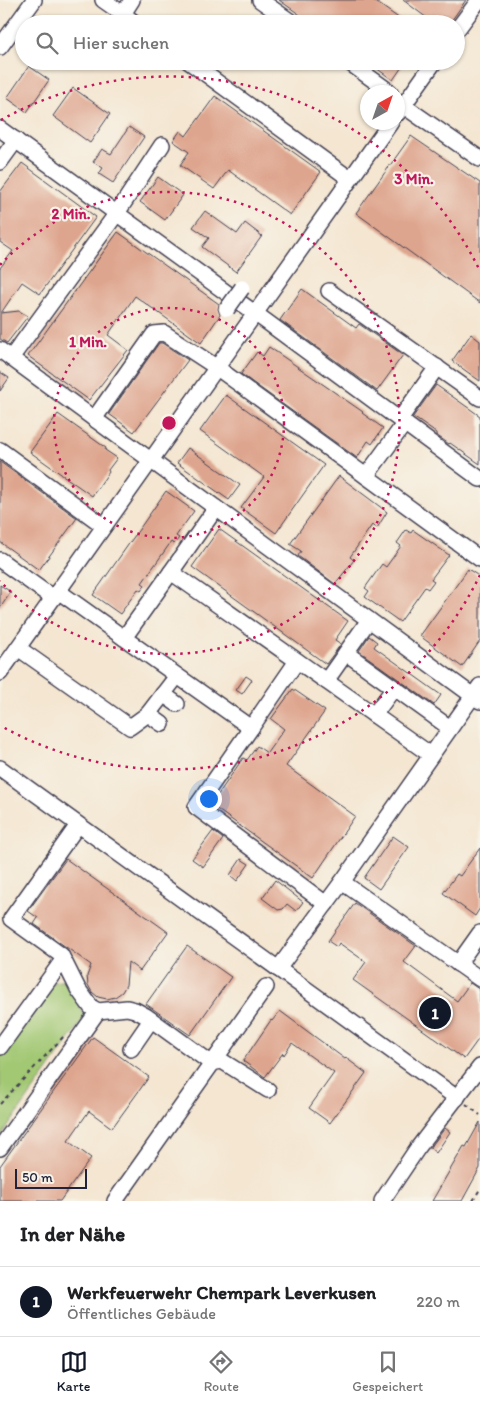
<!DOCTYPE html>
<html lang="de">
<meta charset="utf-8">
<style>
body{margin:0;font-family:Itim,sans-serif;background:#f6f6f6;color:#202124}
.compass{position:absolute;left:360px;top:85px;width:45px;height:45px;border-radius:50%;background:#fff;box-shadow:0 1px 4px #0004;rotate:40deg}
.scale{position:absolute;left:15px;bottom:12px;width:72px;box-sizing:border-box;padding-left:5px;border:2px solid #22223b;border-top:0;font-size:14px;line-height:18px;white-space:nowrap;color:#22223b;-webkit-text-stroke:4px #f7f3e8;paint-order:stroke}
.you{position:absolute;left:208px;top:798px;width:18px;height:18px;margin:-12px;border:4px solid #fff;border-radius:50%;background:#1a73e8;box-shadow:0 0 0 8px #1a73e833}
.badge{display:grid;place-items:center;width:32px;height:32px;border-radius:50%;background:#111827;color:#fff;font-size:16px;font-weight:700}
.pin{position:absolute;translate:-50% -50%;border:2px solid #fff;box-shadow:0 1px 5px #0006}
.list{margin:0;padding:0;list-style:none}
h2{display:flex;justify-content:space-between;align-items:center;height:65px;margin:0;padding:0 20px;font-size:21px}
h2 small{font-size:16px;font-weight:400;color:#757577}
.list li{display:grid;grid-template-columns:32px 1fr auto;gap:15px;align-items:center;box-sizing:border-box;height:70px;padding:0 20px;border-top:1px solid #e0e0e0}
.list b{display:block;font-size:19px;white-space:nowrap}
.list p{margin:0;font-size:16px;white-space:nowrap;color:#757577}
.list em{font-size:16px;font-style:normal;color:#757577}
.icon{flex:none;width:28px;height:28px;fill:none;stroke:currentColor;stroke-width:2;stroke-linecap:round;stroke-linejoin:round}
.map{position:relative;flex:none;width:480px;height:1201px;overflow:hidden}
.search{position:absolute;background:#fff;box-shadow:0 1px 4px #0004;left:15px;right:15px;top:15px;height:55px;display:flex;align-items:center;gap:12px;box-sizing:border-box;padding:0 18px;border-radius:28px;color:#757577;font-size:19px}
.sheet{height:135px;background:#fff}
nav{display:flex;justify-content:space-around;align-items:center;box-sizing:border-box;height:70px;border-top:1px solid #e0e0e0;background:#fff;font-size:14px;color:#757577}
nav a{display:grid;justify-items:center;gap:2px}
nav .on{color:#111827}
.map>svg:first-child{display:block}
.green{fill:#a2c873;stroke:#627557}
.building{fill:#dea58e}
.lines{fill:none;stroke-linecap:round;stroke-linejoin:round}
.minor-casing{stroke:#423f52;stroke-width:18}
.path{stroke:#423f52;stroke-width:2;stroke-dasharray:4 4;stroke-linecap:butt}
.minor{stroke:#fff;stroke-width:15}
.minor-bridge-casing{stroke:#423f52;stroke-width:18;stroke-linecap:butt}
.minor-bridge{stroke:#fff;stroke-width:15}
.ring{fill:none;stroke:#c2185b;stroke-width:2.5;stroke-dasharray:2.5 5}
.centre{fill:#c2185b;stroke:#f7f3e8;stroke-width:2.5}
.ring-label{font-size:15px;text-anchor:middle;font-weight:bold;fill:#c2185b;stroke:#f7f3e8;stroke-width:4.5;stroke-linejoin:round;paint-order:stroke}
</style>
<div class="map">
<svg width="480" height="1201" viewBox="0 0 480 1201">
<rect width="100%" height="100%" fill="#f7f3e8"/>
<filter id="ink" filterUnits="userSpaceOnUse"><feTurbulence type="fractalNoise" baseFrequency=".02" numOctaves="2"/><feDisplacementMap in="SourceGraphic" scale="10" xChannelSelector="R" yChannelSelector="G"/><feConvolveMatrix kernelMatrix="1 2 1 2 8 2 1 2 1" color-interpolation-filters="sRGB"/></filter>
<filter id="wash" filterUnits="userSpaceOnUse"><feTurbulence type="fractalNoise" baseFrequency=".0096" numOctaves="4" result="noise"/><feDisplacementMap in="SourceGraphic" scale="20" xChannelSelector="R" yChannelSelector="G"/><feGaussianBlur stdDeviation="1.12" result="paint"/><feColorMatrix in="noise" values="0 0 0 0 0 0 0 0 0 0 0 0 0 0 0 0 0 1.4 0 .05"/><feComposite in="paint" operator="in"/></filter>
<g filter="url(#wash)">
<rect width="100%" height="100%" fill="#f4e6d1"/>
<!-- green -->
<polygon class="green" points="60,981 66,981 70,985 85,1017 0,1138 0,1054 54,982"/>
<g id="blocks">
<!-- building -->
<g class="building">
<polygon points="279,0 373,0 407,24 313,24"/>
<polygon points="403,0 466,0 449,24 435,24"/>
<polygon points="366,61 406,61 393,80"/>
<polygon points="29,66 49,80 27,112 7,98"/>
<polygon points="73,88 110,114 90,143 53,116"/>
<polygon points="215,96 321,172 290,215 228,170 214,189 180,165 189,152 173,141 180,131 186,136"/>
<polygon points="129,127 144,137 113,183 99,174 103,168 93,162 102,149 111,154"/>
<polygon points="411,136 480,183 480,303 356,213"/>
<polygon points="22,163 96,217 40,294 22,282 1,313 19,311 28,316 7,343 0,339 0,268 13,251 0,242 0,192"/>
<polygon points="158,177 183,195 165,220 140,202"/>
<polygon points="205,211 237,234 245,223 262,236 236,272 202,247 209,238 193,227"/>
<polygon points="118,232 219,304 218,309 220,315 201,343 135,296 108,335 128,350 89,400 28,356"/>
<polygon points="302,289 356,328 359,324 403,355 377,391 280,320"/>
<polygon points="471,334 480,341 480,381 452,361"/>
<polygon points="159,343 162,343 188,360 134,432 109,414"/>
<polygon points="269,347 363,412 362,413 383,428 372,444 368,441 357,458 241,374 257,352 263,356"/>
<polygon points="0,372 9,378 0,391"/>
<polygon points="436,385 480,416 480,464 450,443 449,444 436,435 436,433 413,417"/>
<polygon points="226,395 324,465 276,533 241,508 264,477 200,431"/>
<polygon points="58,414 106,448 105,450 117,458 108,470 109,472 92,496 30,452"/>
<polygon points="188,448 240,485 229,500 177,463"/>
<polygon points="0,462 77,518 39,570 0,542"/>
<polygon points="339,476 387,512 377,528 372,525 350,557 354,560 335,584 298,556 301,551 290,544"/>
<polygon points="166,491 194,511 176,536 179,538 174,544 171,542 142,583 145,585 141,591 138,589 120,614 93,595"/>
<polygon points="219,529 348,621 335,640 341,644 326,664 192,567"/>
<polygon points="406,530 411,533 413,530 449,555 431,579 434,581 428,589 425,587 400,622 365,597 369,591 365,588 382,564 386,567 401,546 397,543"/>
<polygon points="468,569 480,577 480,641 462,667 420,636"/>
<polygon points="0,585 11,592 0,608"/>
<polygon points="369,636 377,642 374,647 441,695 434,705 359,651"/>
<polygon points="246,676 252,680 242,694 236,690"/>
<polygon points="293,689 325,711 286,766 355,816 313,878 211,805 243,758 247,760 257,746 267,753 284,729 271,719"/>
<polygon points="213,831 223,839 203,867 192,859"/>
<polygon points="393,836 409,847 379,889 364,878"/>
<polygon points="480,848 480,908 475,916 443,893 457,874 460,876"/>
<polygon points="66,859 168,932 140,971 128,962 126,985 122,992 115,997 107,999 98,997 92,992 88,985 87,976 91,965 34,924 38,918 28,911"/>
<polygon points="241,859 249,864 237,881 230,875"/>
<polygon points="275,880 303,902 296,911 287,904 283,909 278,910 262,898"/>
<polygon points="355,903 416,946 404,962 457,1001 470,983 480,990 480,1037 464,1059 353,980 366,962 339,943 337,947 328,941"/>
<polygon points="187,946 231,977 190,1035 146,1004"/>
<polygon points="280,1011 345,1059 346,1058 366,1073 330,1123 309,1108 334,1073 292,1043 284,1055 283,1053 265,1077 243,1061 271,1020 272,1021"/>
<polygon points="93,1037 149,1077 112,1128 89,1111 68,1141 91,1158 60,1201 0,1201 0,1166"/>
<polygon points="480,1122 480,1168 462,1201 432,1201 464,1146 466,1147"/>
<polygon points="445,1128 450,1132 436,1153 430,1148"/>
</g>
</g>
</g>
<g filter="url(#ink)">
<use href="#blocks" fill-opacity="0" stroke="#423f52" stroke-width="1"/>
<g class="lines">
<!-- minor casing -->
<g class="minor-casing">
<g id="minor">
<polyline points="103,0 123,14 132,0"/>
<polyline points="260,0 294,24"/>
<polyline points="123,14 136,24"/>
<polyline points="456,31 479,0"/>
<polyline points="0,47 34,0"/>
<polyline points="188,61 350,179"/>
<polyline points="347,61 390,92"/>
<polyline points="404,106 480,159"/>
<polyline points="398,113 435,61"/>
<polyline points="0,129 267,322 480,479"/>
<polyline points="0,162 16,140"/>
<polyline points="329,291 480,398"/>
<polyline points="0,350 480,701"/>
<polyline points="11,358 117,213 162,145"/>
<polyline points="94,419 154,334 164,333 216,367 480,559"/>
<polyline points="400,419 437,367"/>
<polyline points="0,450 104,526"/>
<polyline points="366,476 405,423"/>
<polyline points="0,560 53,598"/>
<polyline points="171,572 216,508"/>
<polyline points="58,591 124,638 171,572 431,755"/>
<polyline points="124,638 251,728 196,807 326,904"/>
<polyline points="18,648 130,727 148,714 177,676"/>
<polyline points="346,653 450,728"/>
<polyline points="0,673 391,122"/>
<polyline points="326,681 369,620"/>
<polyline points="163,694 177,704"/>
<polyline points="148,714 162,724"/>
<polyline points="374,715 394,688"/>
<polyline points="251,728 297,661"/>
<polyline points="0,768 457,1098"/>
<polyline points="78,825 11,919 61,955 78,989 91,1007 98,1011 127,1008 135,1010 146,1016 211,1063 222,1061 268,1090"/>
<polyline points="342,882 480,979"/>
<polyline points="458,964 480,933"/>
<polyline points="278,969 342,882 480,686"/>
<polyline points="0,1047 63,960"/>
<polyline points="131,1049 151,1020"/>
<polyline points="0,1148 98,1011"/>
<polyline points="115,1201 266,987"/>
<polyline points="382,1201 417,1149 480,1067"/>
</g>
</g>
<!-- path -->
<g class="path">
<polyline points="0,1104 65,1035"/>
<polyline points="466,1104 480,1115"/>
<polyline points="473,1201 480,1189"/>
</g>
<!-- minor -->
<use href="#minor" class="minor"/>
<!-- minor-bridge casing -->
<g class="minor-bridge-casing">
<polyline id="minor-bridge" points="227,309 242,288"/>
</g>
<!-- minor-bridge -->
<use href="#minor-bridge" class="minor-bridge"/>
</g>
</g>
<!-- distance rings -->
<g class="ring">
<circle cx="169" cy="423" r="115"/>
<path d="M0 265A231 231 0 1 1 0 581"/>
<path d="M480 575A346 346 0 0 1 1 726M1 120A346 346 0 0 1 480 271"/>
</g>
<circle cx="169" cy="423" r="8" class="centre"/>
<g class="ring-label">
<text x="414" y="184">3 Min.</text>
<text x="71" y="219">2 Min.</text>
<text x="88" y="347">1 Min.</text>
</g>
</svg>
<svg class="compass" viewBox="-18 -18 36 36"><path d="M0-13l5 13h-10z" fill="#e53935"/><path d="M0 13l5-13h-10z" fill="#757577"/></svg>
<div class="scale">50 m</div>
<div class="you"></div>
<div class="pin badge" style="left:435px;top:1013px">1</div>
<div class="search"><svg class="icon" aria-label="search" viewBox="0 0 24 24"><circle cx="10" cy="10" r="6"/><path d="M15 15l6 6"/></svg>Hier suchen</div>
</div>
<section class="sheet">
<h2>In der Nähe<small></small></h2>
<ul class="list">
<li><span class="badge">1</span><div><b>Werkfeuerwehr Chempark Leverkusen</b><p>Öffentliches Gebäude</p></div><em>220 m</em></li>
</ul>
</section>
<nav>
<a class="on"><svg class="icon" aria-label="map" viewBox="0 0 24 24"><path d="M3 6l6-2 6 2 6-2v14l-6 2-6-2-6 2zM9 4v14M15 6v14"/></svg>Karte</a>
<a><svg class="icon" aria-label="directions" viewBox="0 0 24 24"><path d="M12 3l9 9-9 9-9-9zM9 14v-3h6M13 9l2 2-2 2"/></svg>Route</a>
<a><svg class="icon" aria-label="saved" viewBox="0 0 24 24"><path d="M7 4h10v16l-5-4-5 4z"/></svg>Gespeichert</a>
</nav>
